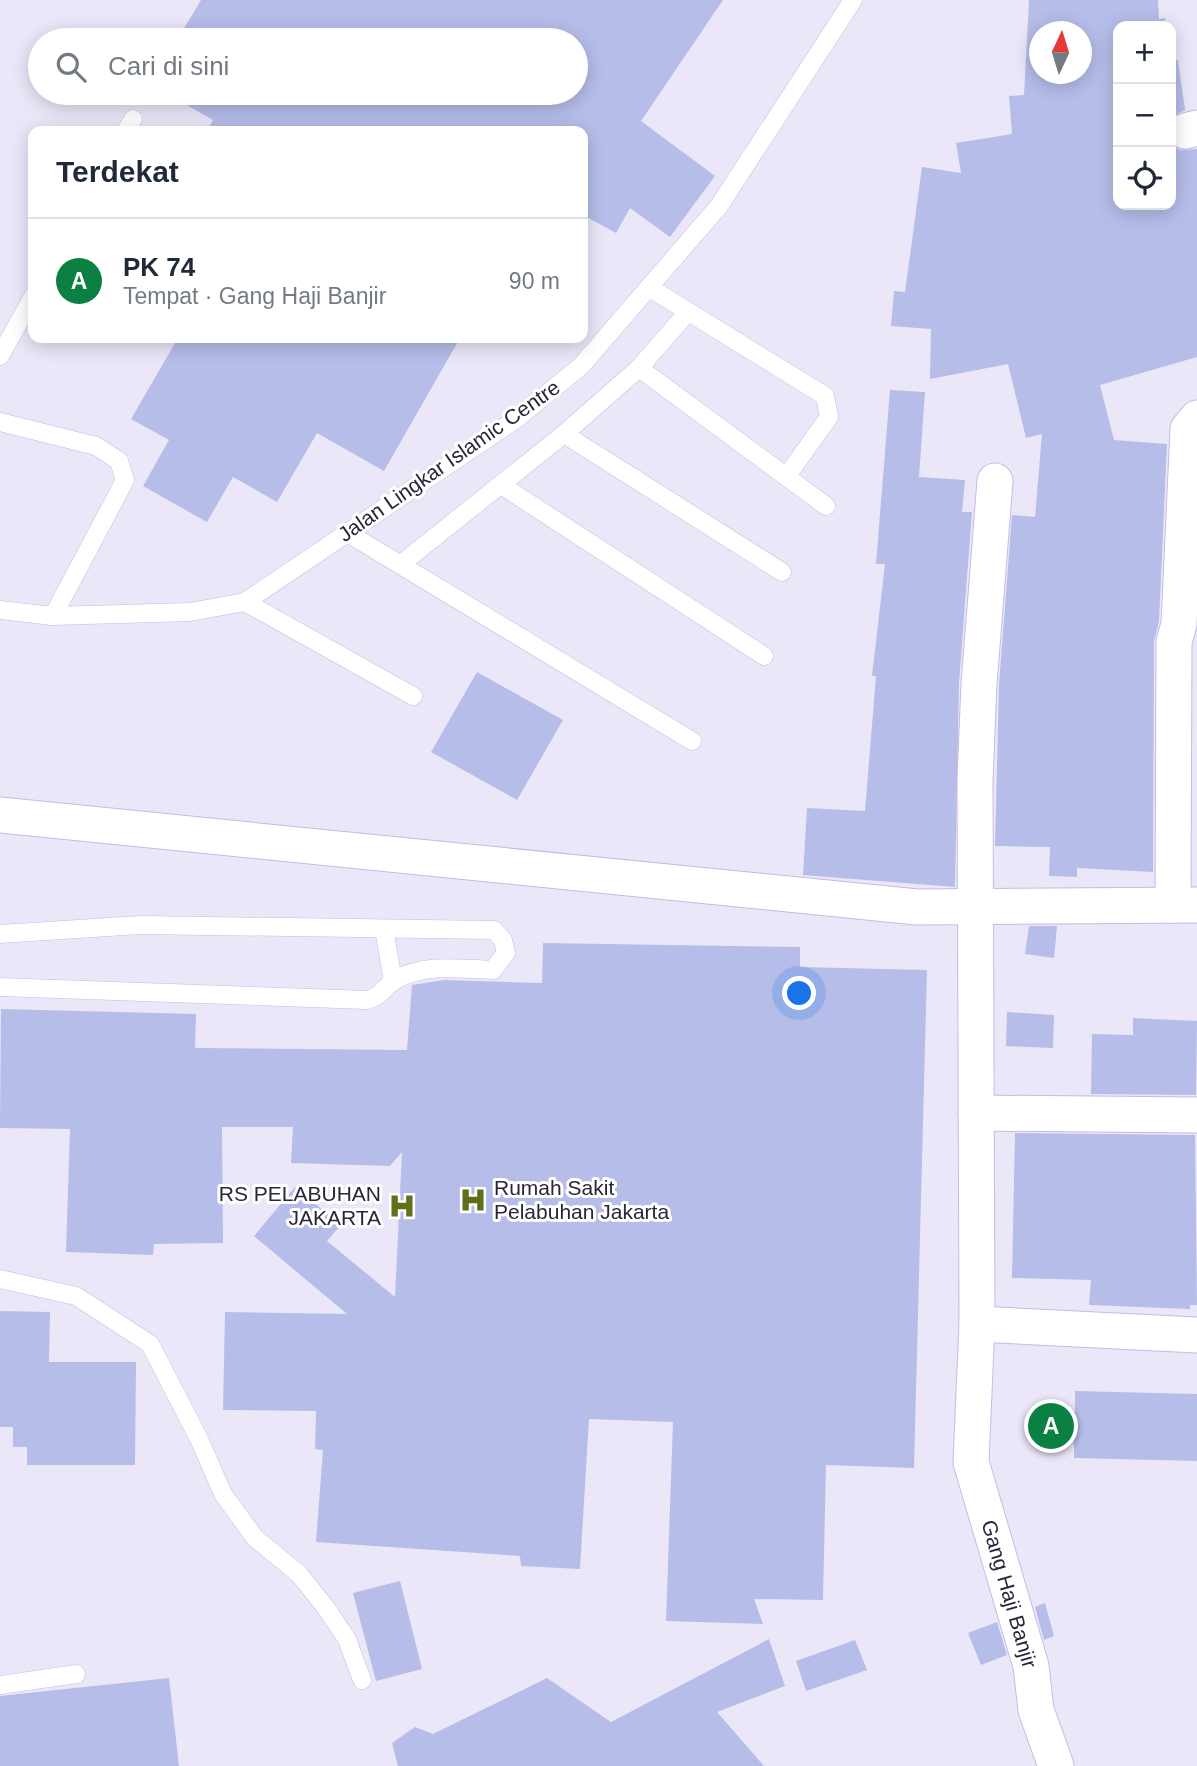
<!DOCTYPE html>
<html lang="id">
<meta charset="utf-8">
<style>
body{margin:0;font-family:Arial,sans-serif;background:#f2f2f3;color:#1f2937}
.controls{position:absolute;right:21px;top:21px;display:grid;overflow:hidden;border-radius:14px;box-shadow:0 4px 18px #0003}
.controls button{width:63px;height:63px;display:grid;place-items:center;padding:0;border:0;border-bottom:2px solid #e0e1e3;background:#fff;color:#1f2937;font:35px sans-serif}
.compass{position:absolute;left:1029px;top:21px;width:63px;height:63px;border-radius:50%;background:#fff;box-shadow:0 4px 18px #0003;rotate:4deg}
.you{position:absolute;left:800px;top:994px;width:24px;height:24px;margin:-18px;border:5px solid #fff;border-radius:50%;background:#1a73e8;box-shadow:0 0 0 10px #1a73e833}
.badge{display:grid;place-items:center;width:46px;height:46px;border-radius:50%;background:#0b8043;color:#fff;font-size:23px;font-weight:700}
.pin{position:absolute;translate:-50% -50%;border:4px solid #fff;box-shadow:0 2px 7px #0006}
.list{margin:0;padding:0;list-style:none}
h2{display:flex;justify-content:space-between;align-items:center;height:91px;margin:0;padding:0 28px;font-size:30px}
h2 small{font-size:23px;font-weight:400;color:#747a83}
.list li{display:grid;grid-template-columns:46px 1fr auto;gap:21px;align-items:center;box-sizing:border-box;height:126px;padding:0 28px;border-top:2px solid #e0e1e3}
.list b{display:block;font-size:26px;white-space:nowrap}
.list p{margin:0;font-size:23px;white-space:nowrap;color:#747a83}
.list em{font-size:23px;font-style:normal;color:#747a83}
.icon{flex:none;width:38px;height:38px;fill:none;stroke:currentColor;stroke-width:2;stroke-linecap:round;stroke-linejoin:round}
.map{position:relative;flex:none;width:1197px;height:1766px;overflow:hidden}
.search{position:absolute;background:#fff;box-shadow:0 4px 18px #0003;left:28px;top:28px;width:560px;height:77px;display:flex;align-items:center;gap:18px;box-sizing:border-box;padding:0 24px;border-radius:38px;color:#747a83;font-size:26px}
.panel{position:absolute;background:#fff;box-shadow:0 4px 18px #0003;left:28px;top:126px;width:560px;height:217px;border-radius:14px}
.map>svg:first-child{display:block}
.building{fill:#b6bde9;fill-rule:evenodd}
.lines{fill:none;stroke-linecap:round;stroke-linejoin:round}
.service-casing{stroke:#c6bae6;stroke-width:19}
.minor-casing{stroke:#c6bae6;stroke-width:37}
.service{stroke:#fff;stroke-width:18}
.minor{stroke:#fff;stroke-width:35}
.labels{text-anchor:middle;stroke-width:6;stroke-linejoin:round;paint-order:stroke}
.street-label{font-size:21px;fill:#2b2637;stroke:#fff}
.poi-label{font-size:21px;fill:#2b2637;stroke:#fff;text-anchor:start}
</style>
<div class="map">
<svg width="1197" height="1766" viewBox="0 0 1197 1766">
<rect width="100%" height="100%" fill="#ebe7f9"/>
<!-- building -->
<g class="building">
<polygon points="201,0 723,0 641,121 715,176 670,237 630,208 616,233 583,215 583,131 207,131 213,120 166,93 576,93 576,40 177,40"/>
<path d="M1029,0H1158L1159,19L1165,18L1166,26H1118V205H1171V145L1180,150L1197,149V357L1100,385L1114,440L1167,444L1159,621L1154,642L1153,872L1077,868V877L1049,876L1050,847L995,846L999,685L1012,515L1035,517L1042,434L1026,438L1008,364L930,379L931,329L891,326L894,291L905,292L922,167L961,173L956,143L1012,134L1009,96L1024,95ZM1040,32H1082V74H1040Z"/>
<polygon points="1171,50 1173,61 1178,60 1185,110 1171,117"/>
<polygon points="178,338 460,338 384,471 317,433 277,502 233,477 207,522 143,486 169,440 131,419"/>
<polygon points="890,390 925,392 919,477 965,480 962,512 972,512 959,683 955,887 803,875 807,808 865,811 876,676 872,676 885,564 876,564"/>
<polygon points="477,672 563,720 517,800 431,752"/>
<polygon points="1029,926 1057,926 1054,958 1025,954"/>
<polygon points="543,943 800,947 800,967 927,970 914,1468 826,1465 823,1600 754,1599 763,1624 666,1621 673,1422 589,1419 580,1569 521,1566 520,1556 316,1542 323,1450 315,1449 316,1411 223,1410 225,1312 347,1314 254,1236 295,1187 341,1225 327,1241 395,1297 402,1152 390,1166 291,1163 293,1127 222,1127 223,1243 154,1244 153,1255 66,1252 70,1129 0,1128 1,1009 196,1014 195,1048 407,1050 412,985 444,980 542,983"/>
<polygon points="1007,1012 1054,1015 1053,1048 1006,1046"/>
<polygon points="1133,1018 1197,1021 1196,1095 1091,1094 1092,1034 1133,1035"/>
<polygon points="1015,1133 1195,1135 1197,1305 1190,1305 1190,1309 1089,1305 1091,1280 1012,1278"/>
<polygon points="0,1311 50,1312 49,1362 136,1362 135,1465 27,1465 27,1447 13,1447 13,1427 0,1427"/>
<polygon points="1075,1391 1197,1394 1197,1461 1074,1458 1074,1442 1034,1439 1036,1410 1075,1412"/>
<polygon points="400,1581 422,1669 376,1681 353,1593"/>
<polygon points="1045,1603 1054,1636 1044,1640 1035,1607"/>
<polygon points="997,1622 1007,1655 981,1665 968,1633"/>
<polygon points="769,1639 785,1686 717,1712 764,1766 398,1766 392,1743 415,1727 433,1734 547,1678 611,1722"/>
<polygon points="855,1640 867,1670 806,1691 796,1661"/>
<polygon points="169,1678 179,1766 0,1766 0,1696"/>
</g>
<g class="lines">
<!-- service casing -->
<g class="service-casing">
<g id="service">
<polyline points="126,131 133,119"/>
<polyline points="650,288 825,396 829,417 786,477"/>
<polyline points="0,356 33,297"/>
<polyline points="639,368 826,506"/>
<polyline points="0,422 96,446 119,461 125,480 53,616"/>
<polyline points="564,434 782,572"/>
<polyline points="501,485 764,656"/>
<polyline points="346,532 692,741"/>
<polyline points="401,564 564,434 639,368 687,313"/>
<polyline points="245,602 413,696"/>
<polyline points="0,610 53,616 190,612 245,602 516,419 581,366 719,206 853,0"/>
<polyline points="384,929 393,981"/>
<path d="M0,934L140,925L494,930L503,940L506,953L493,970C460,969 427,963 397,979C383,986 385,995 367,1000L0,987"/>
<polyline points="0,1279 76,1296 150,1344 199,1439 223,1494 255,1538 299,1574 326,1608 347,1639 362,1680"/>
<polyline points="0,1685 76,1674"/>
</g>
</g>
<!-- minor casing -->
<g class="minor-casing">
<g id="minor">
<polyline points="1185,131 1197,128"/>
<polyline points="995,481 979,684 975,780 977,1324 971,1462 1031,1666 1036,1710 1056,1766"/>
<polyline points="0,815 917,907 1197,905"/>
<polyline points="1173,905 1174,642 1179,624 1188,429 1197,418"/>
<polyline points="976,1113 1197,1115"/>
<polyline points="977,1324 1197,1335"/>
</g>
</g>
<!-- service -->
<use href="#service" class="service"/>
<!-- minor -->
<use href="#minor" class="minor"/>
</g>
<!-- icons -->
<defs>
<g id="hospital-bare" transform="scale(2.1)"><path d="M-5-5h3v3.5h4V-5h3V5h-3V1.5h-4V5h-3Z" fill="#636f18" stroke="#fff" stroke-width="2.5" paint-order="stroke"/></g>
</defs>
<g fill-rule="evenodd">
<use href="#hospital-bare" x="473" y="1200"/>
<use href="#hospital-bare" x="402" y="1206"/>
</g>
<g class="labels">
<!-- street labels -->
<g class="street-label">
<text transform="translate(449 461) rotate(-35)" y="7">Jalan Lingkar Islamic Centre</text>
<text transform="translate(1009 1594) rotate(74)" y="7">Gang Haji Banjir</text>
</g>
<!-- poi labels -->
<g class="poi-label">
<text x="494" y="1195">Rumah Sakit<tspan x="494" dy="24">Pelabuhan Jakarta</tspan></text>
<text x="381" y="1201" text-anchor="end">RS PELABUHAN<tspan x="381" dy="24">JAKARTA</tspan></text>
</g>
</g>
</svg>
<div class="controls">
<button>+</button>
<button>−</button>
<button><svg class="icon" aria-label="locate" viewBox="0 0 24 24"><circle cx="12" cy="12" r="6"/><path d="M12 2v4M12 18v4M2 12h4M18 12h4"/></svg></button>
</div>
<svg class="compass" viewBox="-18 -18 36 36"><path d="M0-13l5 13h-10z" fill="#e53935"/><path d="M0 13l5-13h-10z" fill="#747a83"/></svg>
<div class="you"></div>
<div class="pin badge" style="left:1051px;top:1426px">A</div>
<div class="search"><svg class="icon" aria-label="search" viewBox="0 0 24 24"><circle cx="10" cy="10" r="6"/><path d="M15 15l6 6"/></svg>Cari di sini</div>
<section class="panel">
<h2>Terdekat<small></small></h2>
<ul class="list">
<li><span class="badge">A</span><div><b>PK 74</b><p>Tempat · Gang Haji Banjir</p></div><em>90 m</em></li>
</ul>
</section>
</div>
